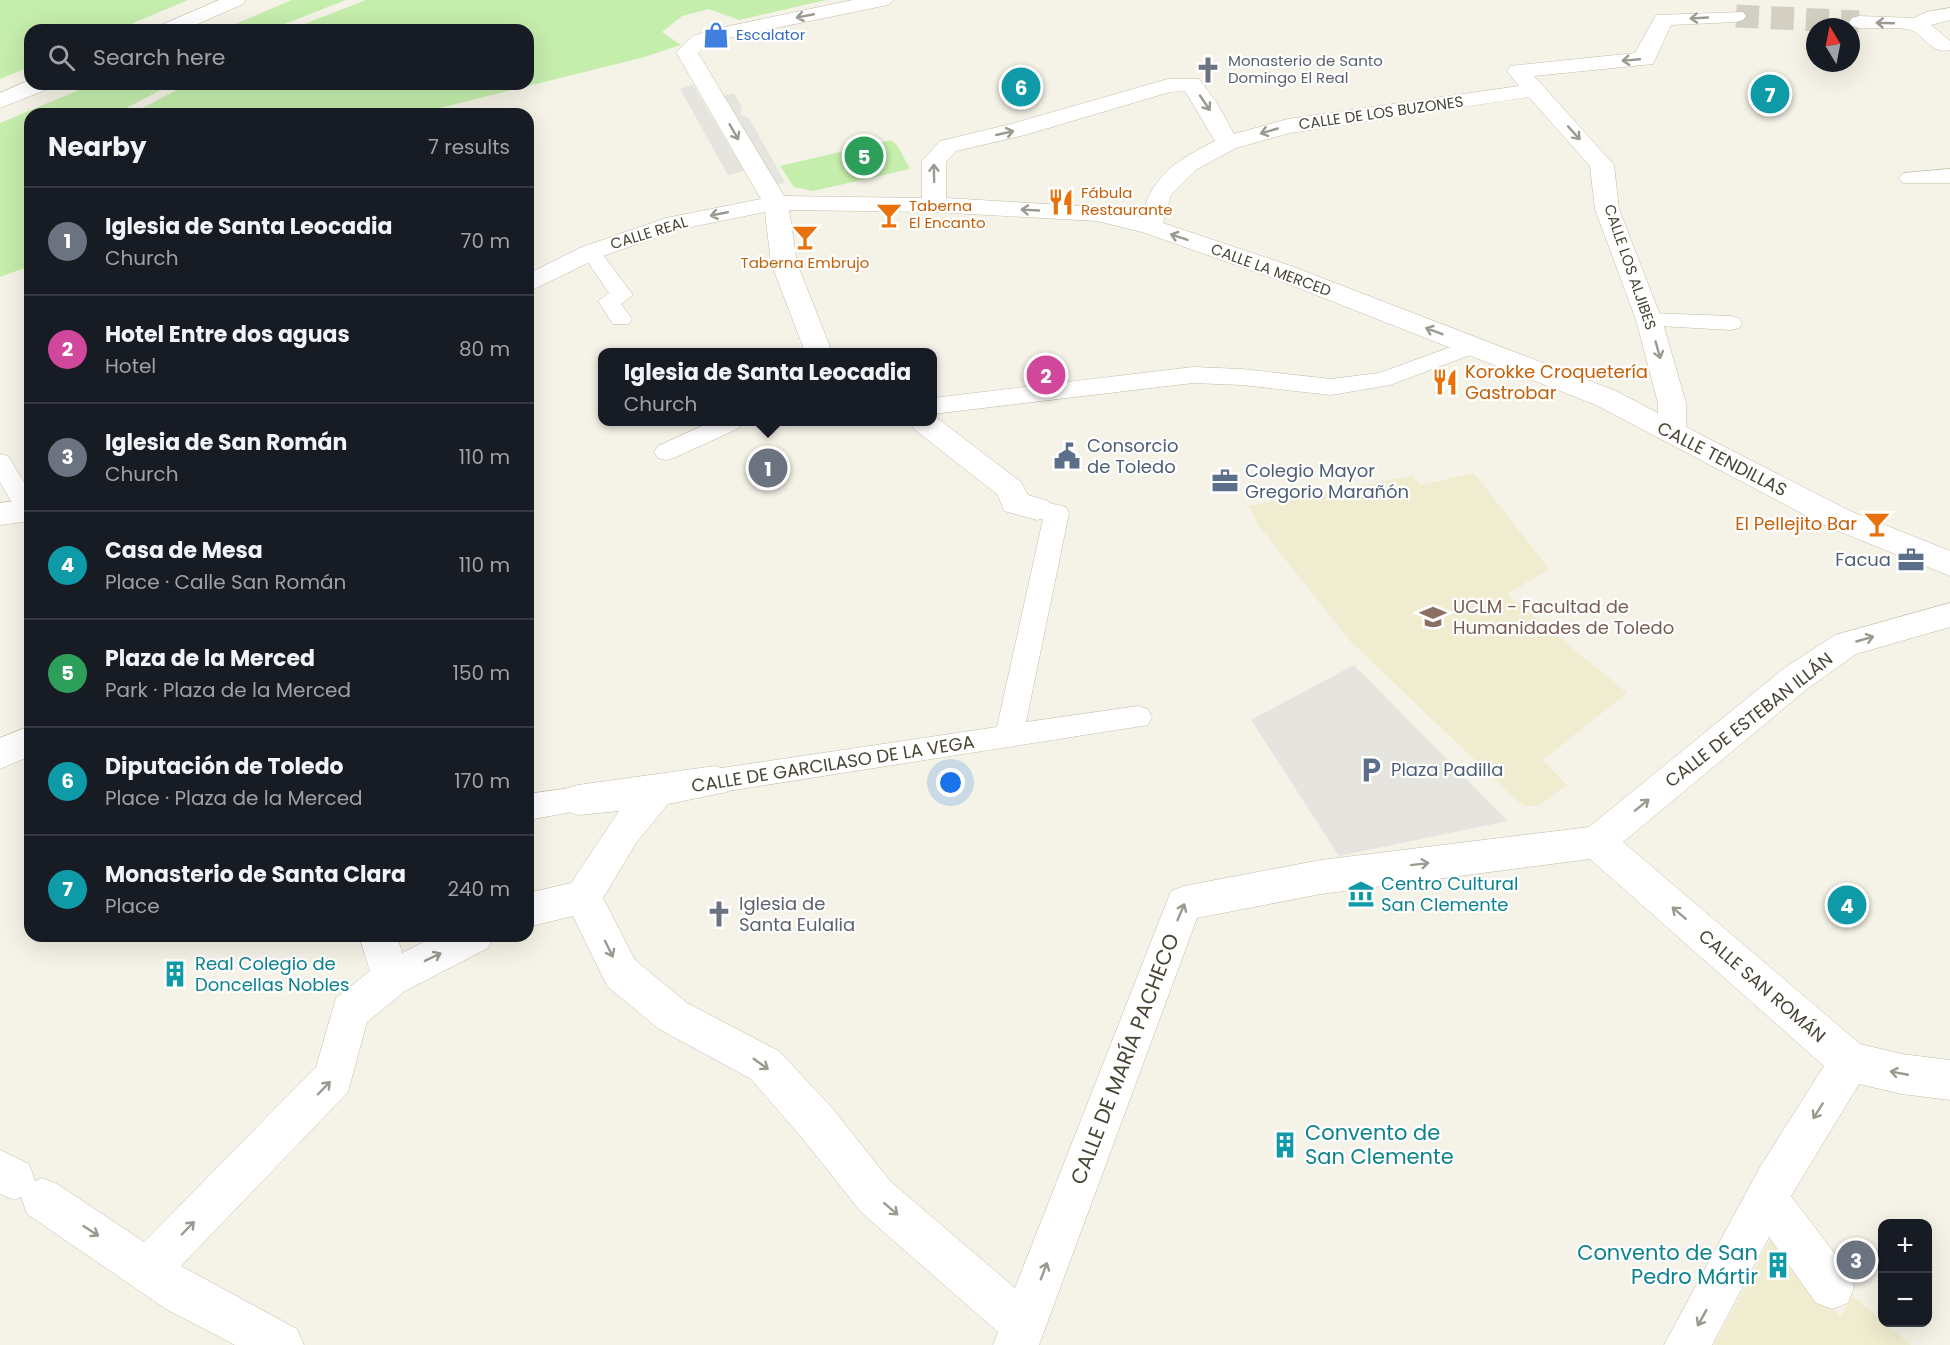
<!DOCTYPE html>
<meta charset="utf-8">
<style>
body{margin:0;font-family:Poppins,sans-serif;background:#242831;color:#f1f3f6}
.controls{position:absolute;right:18px;bottom:18px;display:grid;overflow:hidden;border-radius:12px;box-shadow:0 6px 24px #0002}
.controls button{width:54px;height:54px;display:grid;place-items:center;padding:0;border:0;border-bottom:2px solid #363941;background:#171b24;color:#f1f3f6;font:30px sans-serif}
.compass{position:absolute;left:1806px;top:18px;width:54px;height:54px;border-radius:50%;background:#171b24;box-shadow:0 6px 24px #0002;rotate:350deg}
.you{position:absolute;left:951px;top:783px;width:21px;height:21px;margin:-15px;border:4px solid #fff;border-radius:50%;background:#1a73e8;box-shadow:0 0 0 9px #1a73e833}
.badge{display:grid;place-items:center;width:39px;height:39px;border-radius:50%;background:#0f766e;color:#fff;font-size:20px;font-weight:700}
.pin{position:absolute;translate:-50% -50%;border:3px solid #fff;box-shadow:0 2px 6px #0006}
.popup{position:absolute;left:598px;top:348px;width:339px;height:78px;box-sizing:border-box;display:grid;place-content:center;border-radius:12px;background:#171b24;filter:drop-shadow(0 2px 4px #0005);font-size:20px;white-space:nowrap;color:#9ea1a6}
.popup b{font-size:22px;color:#f1f3f6}
.popup::after{content:'';position:absolute;left:50%;top:100%;margin-left:-12px;border:12px solid transparent;border-top-color:#171b24}
.list{margin:0;padding:0;list-style:none}
h2{display:flex;justify-content:space-between;align-items:center;height:78px;margin:0;padding:0 24px;font-size:26px}
h2 small{font-size:20px;font-weight:400;color:#9ea1a6}
.list li{display:grid;grid-template-columns:39px 1fr auto;gap:18px;align-items:center;box-sizing:border-box;height:108px;padding:0 24px;border-top:2px solid #363941}
.list b{display:block;font-size:22px;white-space:nowrap}
.list p{margin:0;font-size:20px;white-space:nowrap;color:#9ea1a6}
.list em{font-size:20px;font-style:normal;color:#9ea1a6}
.icon{flex:none;width:33px;height:33px;fill:none;stroke:currentColor;stroke-width:2;stroke-linecap:round;stroke-linejoin:round}
.map{position:relative;flex:none;width:1950px;height:1345px;overflow:hidden}
.search{position:absolute;background:#171b24;box-shadow:0 6px 24px #0002;left:24px;top:24px;width:510px;height:66px;display:flex;align-items:center;gap:15px;box-sizing:border-box;padding:0 21px;border-radius:18px;color:#9ea1a6;font-size:22px}
.panel{position:absolute;background:#171b24;box-shadow:0 6px 24px #0002;left:24px;top:108px;width:510px;height:834px;border-radius:18px}
.map>svg:first-child{display:block}
.education{fill:#f0eccf}
.green{fill:#c5edac}
.parking{fill:#e6e4df}
.lines{fill:none;stroke-linecap:round;stroke-linejoin:round}
.minor-tunnel{stroke:#d3d0c3;stroke-width:23;stroke-dasharray:23 12;stroke-linecap:butt}
.service-casing{stroke:#c2bda8;stroke-width:1}
.minor-casing{stroke:#c2bda8;stroke-width:1}
.tertiary-casing{stroke:#c2bda8;stroke-width:1}
.service{fill:#fff;fill-rule:evenodd}
.minor{fill:#fff;fill-rule:evenodd}
.tertiary{fill:#fff;fill-rule:evenodd}
.oneway{stroke:#9b9990}
.labels{text-anchor:middle;stroke-width:4.5;stroke-linejoin:round;paint-order:stroke}
.far-shop-label{font-size:15px;fill:#366cbe;stroke:#fff;text-anchor:start}
.far-worship-label{font-size:15px;fill:#5b616d;stroke:#fff;text-anchor:start}
.far-street-label{font-size:15px;fill:#494535;stroke:#fff}
.far-food-label{font-size:15px;fill:#c56008;stroke:#fff;text-anchor:start}
.food-label{font-size:18px;fill:#c56008;stroke:#fff;text-anchor:start}
.service-label{font-size:18px;fill:#4e5e75;stroke:#fff;text-anchor:start}
.street-label{font-size:18px;fill:#494535;stroke:#fff}
.education-label{font-size:18px;fill:#785e54;stroke:#fff;text-anchor:start}
.culture-label{font-size:18px;fill:#0d838f;stroke:#fff;text-anchor:start}
.worship-label{font-size:18px;fill:#5b616d;stroke:#fff;text-anchor:start}
.near-street-label{font-size:21px;fill:#494535;stroke:#fff}
.near-culture-label{font-size:21px;fill:#0d838f;stroke:#fff;text-anchor:start}
</style>
<div class="map">
<svg width="1950" height="1345" viewBox="0 0 1950 1345">
<rect width="100%" height="100%" fill="#f5f3e7"/>
<!-- education -->
<g class="education">
<polygon points="1474,473 1549,569 1507,594 1627,693 1543,760 1567,785 1538,806 1526,806 1519,802 1350,641 1258,525 1249,506 1412,476 1421,485"/>
<polygon points="1774,1233 1840,1317 1853,1296 1911,1345 1714,1345"/>
</g>
<!-- green -->
<g class="green">
<polygon points="0,0 188,0 117,30 30,30 30,67 0,79"/>
<polygon points="292,0 346,0 269,30 221,30"/>
<polygon points="366,0 826,0 739,20 709,9 682,16 662,32 681,45 641,58 416,114 131,114 188,84 528,84 528,30 289,30"/>
<polygon points="93,84 172,84 115,114 30,114 30,266 0,277 0,123"/>
<polygon points="891,140 897,145 910,169 813,191 794,187 780,166"/>
</g>
<!-- parking -->
<g class="parking">
<polygon points="693,85 744,171 728,175 680,89"/>
<polygon points="734,93 742,107 740,114 749,118 785,182 775,186 724,96"/>
<polygon points="1354,665 1508,821 1339,856 1251,720"/>
</g>
<g class="lines">
<!-- minor-tunnel -->
<polyline class="minor-tunnel" points="1736,16 1859,22"/>
<!-- service casing -->
<g class="service-casing">
<g id="service">
<polygon points="591,246 598,248 633,295 621,304 632,319 629,324 613,324 598,301 609,293 581,252 584,248"/>
<polygon points="1649,313 1731,316 1739,318 1742,323 1739,328 1731,330 1641,325 1638,320 1641,315"/>
<polygon points="1473,339 1481,341 1484,346 1481,351 1390,385 1331,395 1242,385 1193,383 933,414 933,398 1193,367 1242,369 1331,379 1379,373"/>
<polygon points="711,422 743,422 739,428 674,458 666,460 658,458 654,452 658,446"/>
<polygon points="0,454 8,456 30,492 30,520 20,517 0,482"/>
<polygon points="1037,500 1066,507 1069,513 1026,722 1138,706 1148,709 1152,717 1148,725 715,793 705,790 701,781 705,772 715,769 997,727 1043,519 1028,515 1025,509 1028,503"/>
<polygon points="578,787 588,791 592,800 588,809 528,820 528,794"/>
</g>
</g>
<!-- minor casing -->
<g class="minor-casing">
<g id="minor">
<path d="M853,0H893L890,4L883,6L727,38L707,44L698,53L784,196L922,198V161L940,141L1011,124L1168,79H1199L1217,103L1234,134L1288,119L1519,86L1507,71L1510,66L1635,53L1656,15L1743,12L1746,16L1743,20L1736,22L1671,25L1653,64L1534,76L1614,165L1619,209L1662,320L1686,403V427L1850,511L1950,551V576L1828,527L1596,405L1273,278L1142,232L1097,221L934,212L789,210L797,263L832,352H805L771,263L765,212L681,229L600,257L528,292V274L582,247L666,218L761,199L676,52L693,36L715,29ZM1185,91L1215,141C1176,161 1154,173 1141,217L1097,207L946,198V162L956,151L1025,135L1170,92ZM1529,97L1590,166L1595,209L1636,320L1658,403V413L1616,391L1291,266L1163,223L1171,195L1197,169L1236,148L1290,133Z"/>
<path d="M1950,8V20L1931,25L1950,41V50C1931,54 1927,38 1913,31C1903,26 1871,29 1859,28L1852,26L1849,22L1852,18L1859,16L1914,18L1926,12Z"/>
<polygon points="1950,169 1950,183 1903,183 1899,178 1903,173"/>
<polygon points="933,415 1021,482 1028,495 1048,501 1052,509 1048,517 1037,520 1004,511 998,495 914,429 910,422 933,422"/>
<polygon points="30,499 30,521 0,525 0,503"/>
<polygon points="1950,603 1950,627 1856,654 1807,689 1623,842 1860,1044 1902,1054 1950,1060 1950,1100 1902,1094 1859,1084 1791,1196 1848,1271 1854,1287 1848,1303 1832,1309 1816,1303 1769,1237 1712,1345 1664,1345 1760,1167 1824,1066 1590,859 1321,894 1197,918 1039,1345 993,1345 998,1332 861,1212 803,1139 751,1079 659,1029 607,986 573,916 528,927 528,893 571,883 619,811 578,815 565,811 560,800 565,789 578,785 715,766 727,770 733,781 727,792 668,804 636,843 603,898 635,960 687,1003 779,1051 833,1109 891,1182 1015,1288 1171,891 1184,886 1321,860 1589,827 1783,669 1835,635"/>
<polygon points="30,726 30,756 0,769 0,738"/>
<polygon points="359,936 397,936 402,953 436,936 494,936 488,948 405,991 367,1022 348,1092 181,1266 297,1329 304,1345 235,1345 166,1309 27,1214 21,1197 14,1200 0,1194 0,1150 29,1164 35,1181 42,1178 57,1184 144,1242 316,1067 336,998 370,971"/>
</g>
</g>
<!-- tertiary casing -->
<g class="tertiary-casing">
<g id="tertiary">
<polygon points="219,0 246,0 243,4 184,30 156,30 159,26"/>
<polygon points="30,80 30,84 51,84 48,89 0,108 0,93"/>
</g>
</g>
<!-- service -->
<use href="#service" class="service"/>
<!-- minor -->
<use href="#minor" class="minor"/>
<!-- tertiary -->
<use href="#tertiary" class="tertiary"/>
</g>
<!-- one-way arrows -->
<defs><path id="oneway-shaft" d="M-6 0H5M1.5-3L5.5 0L1.5 3" fill="none" stroke-width="1.6" stroke-linecap="round" stroke-linejoin="round" transform="scale(1.5)"/></defs>
<g class="oneway">
<use href="#oneway-shaft" transform="translate(805 16) rotate(169)"/>
<use href="#oneway-shaft" transform="translate(1699 18) rotate(177)"/>
<use href="#oneway-shaft" transform="translate(1885 23) rotate(-178)"/>
<use href="#oneway-shaft" transform="translate(1631 60) rotate(175)"/>
<use href="#oneway-shaft" transform="translate(1205 103) rotate(56)"/>
<use href="#oneway-shaft" transform="translate(1269 131) rotate(164)"/>
<use href="#oneway-shaft" transform="translate(734 132) rotate(60)"/>
<use href="#oneway-shaft" transform="translate(1005 133) rotate(-13)"/>
<use href="#oneway-shaft" transform="translate(1574 133) rotate(48)"/>
<use href="#oneway-shaft" transform="translate(934 173) rotate(-91)"/>
<use href="#oneway-shaft" transform="translate(1030 210) rotate(-177)"/>
<use href="#oneway-shaft" transform="translate(719 214) rotate(169)"/>
<use href="#oneway-shaft" transform="translate(1179 237) rotate(-161)"/>
<use href="#oneway-shaft" transform="translate(1434 331) rotate(-159)"/>
<use href="#oneway-shaft" transform="translate(1658 350) rotate(74)"/>
<use href="#oneway-shaft" transform="translate(1865 639) rotate(-16)"/>
<use href="#oneway-shaft" transform="translate(1642 805) rotate(-39)"/>
<use href="#oneway-shaft" transform="translate(1420 864) rotate(-7)"/>
<use href="#oneway-shaft" transform="translate(1181 912) rotate(-67)"/>
<use href="#oneway-shaft" transform="translate(1679 913) rotate(-139)"/>
<use href="#oneway-shaft" transform="translate(609 949) rotate(64)"/>
<use href="#oneway-shaft" transform="translate(433 957) rotate(-26)"/>
<use href="#oneway-shaft" transform="translate(761 1064) rotate(36)"/>
<use href="#oneway-shaft" transform="translate(1899 1073) rotate(-169)"/>
<use href="#oneway-shaft" transform="translate(324 1088) rotate(-46)"/>
<use href="#oneway-shaft" transform="translate(1818 1111) rotate(122)"/>
<use href="#oneway-shaft" transform="translate(891 1209) rotate(41)"/>
<use href="#oneway-shaft" transform="translate(188 1228) rotate(-46)"/>
<use href="#oneway-shaft" transform="translate(91 1231) rotate(33)"/>
<use href="#oneway-shaft" transform="translate(1044 1271) rotate(-69)"/>
<use href="#oneway-shaft" transform="translate(1702 1318) rotate(119)"/>
</g>
<!-- icons -->
<defs>
<g id="shop-bare" transform="scale(2.07)"><path d="M-5-2.5h2.3a2.7 3.5 0 0 1 5.4 0H5L5.5 6h-11ZM-1.5-2.5h3a1.5 2.3 0 0 0-3 0Z" fill="#3f7fe0" stroke="#fff" stroke-width="2.5" paint-order="stroke"/></g>
<g id="church-bare" transform="scale(2.07)"><path d="M-1.2-6h2.4v3.5h3.3v2.4h-3.3V6h-2.4V-.1h-3.3v-2.4h3.3Z" fill="#6b7280" stroke="#fff" stroke-width="2.5" paint-order="stroke"/></g>
<g id="restaurant-bare" transform="scale(2.07)"><path d="M-5-6h1v4h1v-4h1v4h1v-4h1v5L-1.5 .5V6h-2V.5L-5-1ZM5-6V6H3V1.5H1.5Q1.5-4 5-6Z" fill="#e8710a" stroke="#fff" stroke-width="2.5" paint-order="stroke"/></g>
<g id="bar-bare" transform="scale(2.07)"><path d="M-6-5H6L.8 .8V4.5H3.5V6h-7V4.5H-.8V.8Z" fill="#e8710a" stroke="#fff" stroke-width="2.5" paint-order="stroke"/></g>
<g id="civic-bare" transform="scale(2.07)"><path d="M-.6-6.5H3V-4.5H.6V-3L4-1V1h2V6H-6V1h2V-1L-.6-3ZM-1.2 2.5V6h2.4V2.5Z" fill="#5c6f8a" stroke="#fff" stroke-width="2.5" paint-order="stroke"/></g>
<g id="office-bare" transform="scale(2.07)"><path d="M-6-3h4V-5.5h4V-3h4V5H-6ZM-1-4.5V-3h2v-1.5ZM-6 0V1H6V0Z" fill="#5c6f8a" stroke="#fff" stroke-width="2.5" paint-order="stroke"/></g>
<g id="university-bare" transform="scale(2.07)"><path d="M0-5L7-2L0 1L-7-2ZM-4 1L0 2.5L4 1V4Q0 6-4 4Z" fill="#8d6e63" stroke="#fff" stroke-width="2.5" paint-order="stroke"/></g>
<g id="parking-bare" transform="scale(2.07)"><path d="M-3.5-5.5H1a3.5 3.5 0 0 1 0 7H-1V5.5H-3.5ZM-1-3.4V-.6H.8a1.4 1.4 0 0 0 0-2.8Z" fill="#5c6f8a" stroke="#fff" stroke-width="2.5" paint-order="stroke"/></g>
<g id="museum-bare" transform="scale(2.07)"><path d="M0-6L6-3V-2H-6V-3ZM-5-1h2V3h-2ZM-1-1h2V3h-2ZM3-1h2V3H3ZM-6 4H6V6H-6Z" fill="#0f9aa8" stroke="#fff" stroke-width="2.5" paint-order="stroke"/></g>
<g id="building-bare" transform="scale(2.07)"><path d="M-4-6H4V6H1V3H-1V6H-4ZM-2.5-4.3h1.7v1.8h-1.7ZM.8-4.3h1.7v1.8H.8ZM-2.5-1h1.7V.8h-1.7ZM.8-1h1.7V.8H.8Z" fill="#0f9aa8" stroke="#fff" stroke-width="2.5" paint-order="stroke"/></g>
</defs>
<g fill-rule="evenodd">
<use href="#shop-bare" x="716" y="35"/>
<use href="#church-bare" x="1208" y="70"/>
<use href="#restaurant-bare" x="1061" y="202"/>
<use href="#bar-bare" x="889" y="215"/>
<use href="#bar-bare" x="805" y="237"/>
<use href="#restaurant-bare" x="1445" y="382"/>
<use href="#civic-bare" x="1067" y="456"/>
<use href="#office-bare" x="1225" y="481"/>
<use href="#bar-bare" x="1877" y="524"/>
<use href="#office-bare" x="1911" y="560"/>
<use href="#university-bare" x="1433" y="617"/>
<use href="#parking-bare" x="1371" y="770"/>
<use href="#museum-bare" x="1361" y="894"/>
<use href="#church-bare" x="719" y="914"/>
<use href="#building-bare" x="175" y="974"/>
<use href="#building-bare" x="1285" y="1145"/>
<use href="#building-bare" x="1778" y="1265"/>
</g>
<g class="labels">
<!-- far-shop labels -->
<g class="far-shop-label">
<text x="736" y="40">Escalator</text>
</g>
<!-- far-worship labels -->
<g class="far-worship-label">
<text x="1228" y="66">Monasterio de Santo<tspan x="1228" dy="17">Domingo El Real</tspan></text>
</g>
<!-- far-street labels -->
<g class="far-street-label">
<text transform="translate(1381 113) rotate(-8)" y="5">CALLE DE LOS BUZONES</text>
<text transform="translate(649 233) rotate(-17)" y="5">CALLE REAL</text>
<text transform="translate(1630 267) rotate(71)" y="5">CALLE LOS ALJIBES</text>
<text transform="translate(1271 270) rotate(20)" y="5">CALLE LA MERCED</text>
</g>
<!-- far-food labels -->
<g class="far-food-label">
<text x="1081" y="198">Fábula<tspan x="1081" dy="17">Restaurante</tspan></text>
<text x="909" y="211">Taberna<tspan x="909" dy="17">El Encanto</tspan></text>
<text x="805" y="268" text-anchor="middle">Taberna Embrujo</text>
</g>
<!-- food labels -->
<g class="food-label">
<text x="1465" y="378">Korokke Croquetería<tspan x="1465" dy="21">Gastrobar</tspan></text>
<text x="1857" y="530" text-anchor="end">El Pellejito Bar</text>
</g>
<!-- service labels -->
<g class="service-label">
<text x="1087" y="452">Consorcio<tspan x="1087" dy="21">de Toledo</tspan></text>
<text x="1245" y="477">Colegio Mayor<tspan x="1245" dy="21">Gregorio Marañón</tspan></text>
<text x="1891" y="566" text-anchor="end">Facua</text>
<text x="1391" y="776">Plaza Padilla</text>
</g>
<!-- street labels -->
<g class="street-label">
<text transform="translate(1722 459) rotate(27)" y="6">CALLE TENDILLAS</text>
<text transform="translate(1749 720) rotate(-38)" y="6">CALLE DE ESTEBAN ILLÁN</text>
<text transform="translate(833 764) rotate(-9)" y="6">CALLE DE GARCILASO DE LA VEGA</text>
<text transform="translate(1762 986) rotate(41)" y="6">CALLE SAN ROMÁN</text>
</g>
<!-- education labels -->
<g class="education-label">
<text x="1453" y="613">UCLM - Facultad de<tspan x="1453" dy="21">Humanidades de Toledo</tspan></text>
</g>
<!-- culture labels -->
<g class="culture-label">
<text x="1381" y="890">Centro Cultural<tspan x="1381" dy="21">San Clemente</tspan></text>
<text x="195" y="970">Real Colegio de<tspan x="195" dy="21">Doncellas Nobles</tspan></text>
</g>
<!-- worship labels -->
<g class="worship-label">
<text x="739" y="910">Iglesia de<tspan x="739" dy="21">Santa Eulalia</tspan></text>
</g>
<!-- near-street labels -->
<g class="near-street-label">
<text transform="translate(1125 1059) rotate(-69)" y="7">CALLE DE MARÍA PACHECO</text>
</g>
<!-- near-culture labels -->
<g class="near-culture-label">
<text x="1305" y="1140">Convento de<tspan x="1305" dy="24">San Clemente</tspan></text>
<text x="1758" y="1260" text-anchor="end">Convento de San<tspan x="1758" dy="24">Pedro Mártir</tspan></text>
</g>
</g>
</svg>
<div class="controls">
<button>+</button>
<button>−</button>
</div>
<svg class="compass" viewBox="-18 -18 36 36"><path d="M0-13l5 13h-10z" fill="#e53935"/><path d="M0 13l5-13h-10z" fill="#9ea1a6"/></svg>
<div class="you"></div>
<div class="pin badge" style="left:768px;top:468px;background:#6b7280">1</div>
<div class="popup"><b>Iglesia de Santa Leocadia</b>Church</div>
<div class="pin badge" style="left:1046px;top:375px;background:#d1479c">2</div>
<div class="pin badge" style="left:1856px;top:1260px;background:#6b7280">3</div>
<div class="pin badge" style="left:1847px;top:905px;background:#0f9aa8">4</div>
<div class="pin badge" style="left:864px;top:156px;background:#2e9e5b">5</div>
<div class="pin badge" style="left:1021px;top:87px;background:#0f9aa8">6</div>
<div class="pin badge" style="left:1770px;top:94px;background:#0f9aa8">7</div>
<div class="search"><svg class="icon" aria-label="search" viewBox="0 0 24 24"><circle cx="10" cy="10" r="6"/><path d="M15 15l6 6"/></svg>Search here</div>
<section class="panel">
<h2>Nearby<small>7 results</small></h2>
<ul class="list">
<li><span class="badge" style="background:#6b7280">1</span><div><b>Iglesia de Santa Leocadia</b><p>Church</p></div><em>70 m</em></li>
<li><span class="badge" style="background:#d1479c">2</span><div><b>Hotel Entre dos aguas</b><p>Hotel</p></div><em>80 m</em></li>
<li><span class="badge" style="background:#6b7280">3</span><div><b>Iglesia de San Román</b><p>Church</p></div><em>110 m</em></li>
<li><span class="badge" style="background:#0f9aa8">4</span><div><b>Casa de Mesa</b><p>Place · Calle San Román</p></div><em>110 m</em></li>
<li><span class="badge" style="background:#2e9e5b">5</span><div><b>Plaza de la Merced</b><p>Park · Plaza de la Merced</p></div><em>150 m</em></li>
<li><span class="badge" style="background:#0f9aa8">6</span><div><b>Diputación de Toledo</b><p>Place · Plaza de la Merced</p></div><em>170 m</em></li>
<li><span class="badge" style="background:#0f9aa8">7</span><div><b>Monasterio de Santa Clara</b><p>Place</p></div><em>240 m</em></li>
</ul>
</section>
</div>
